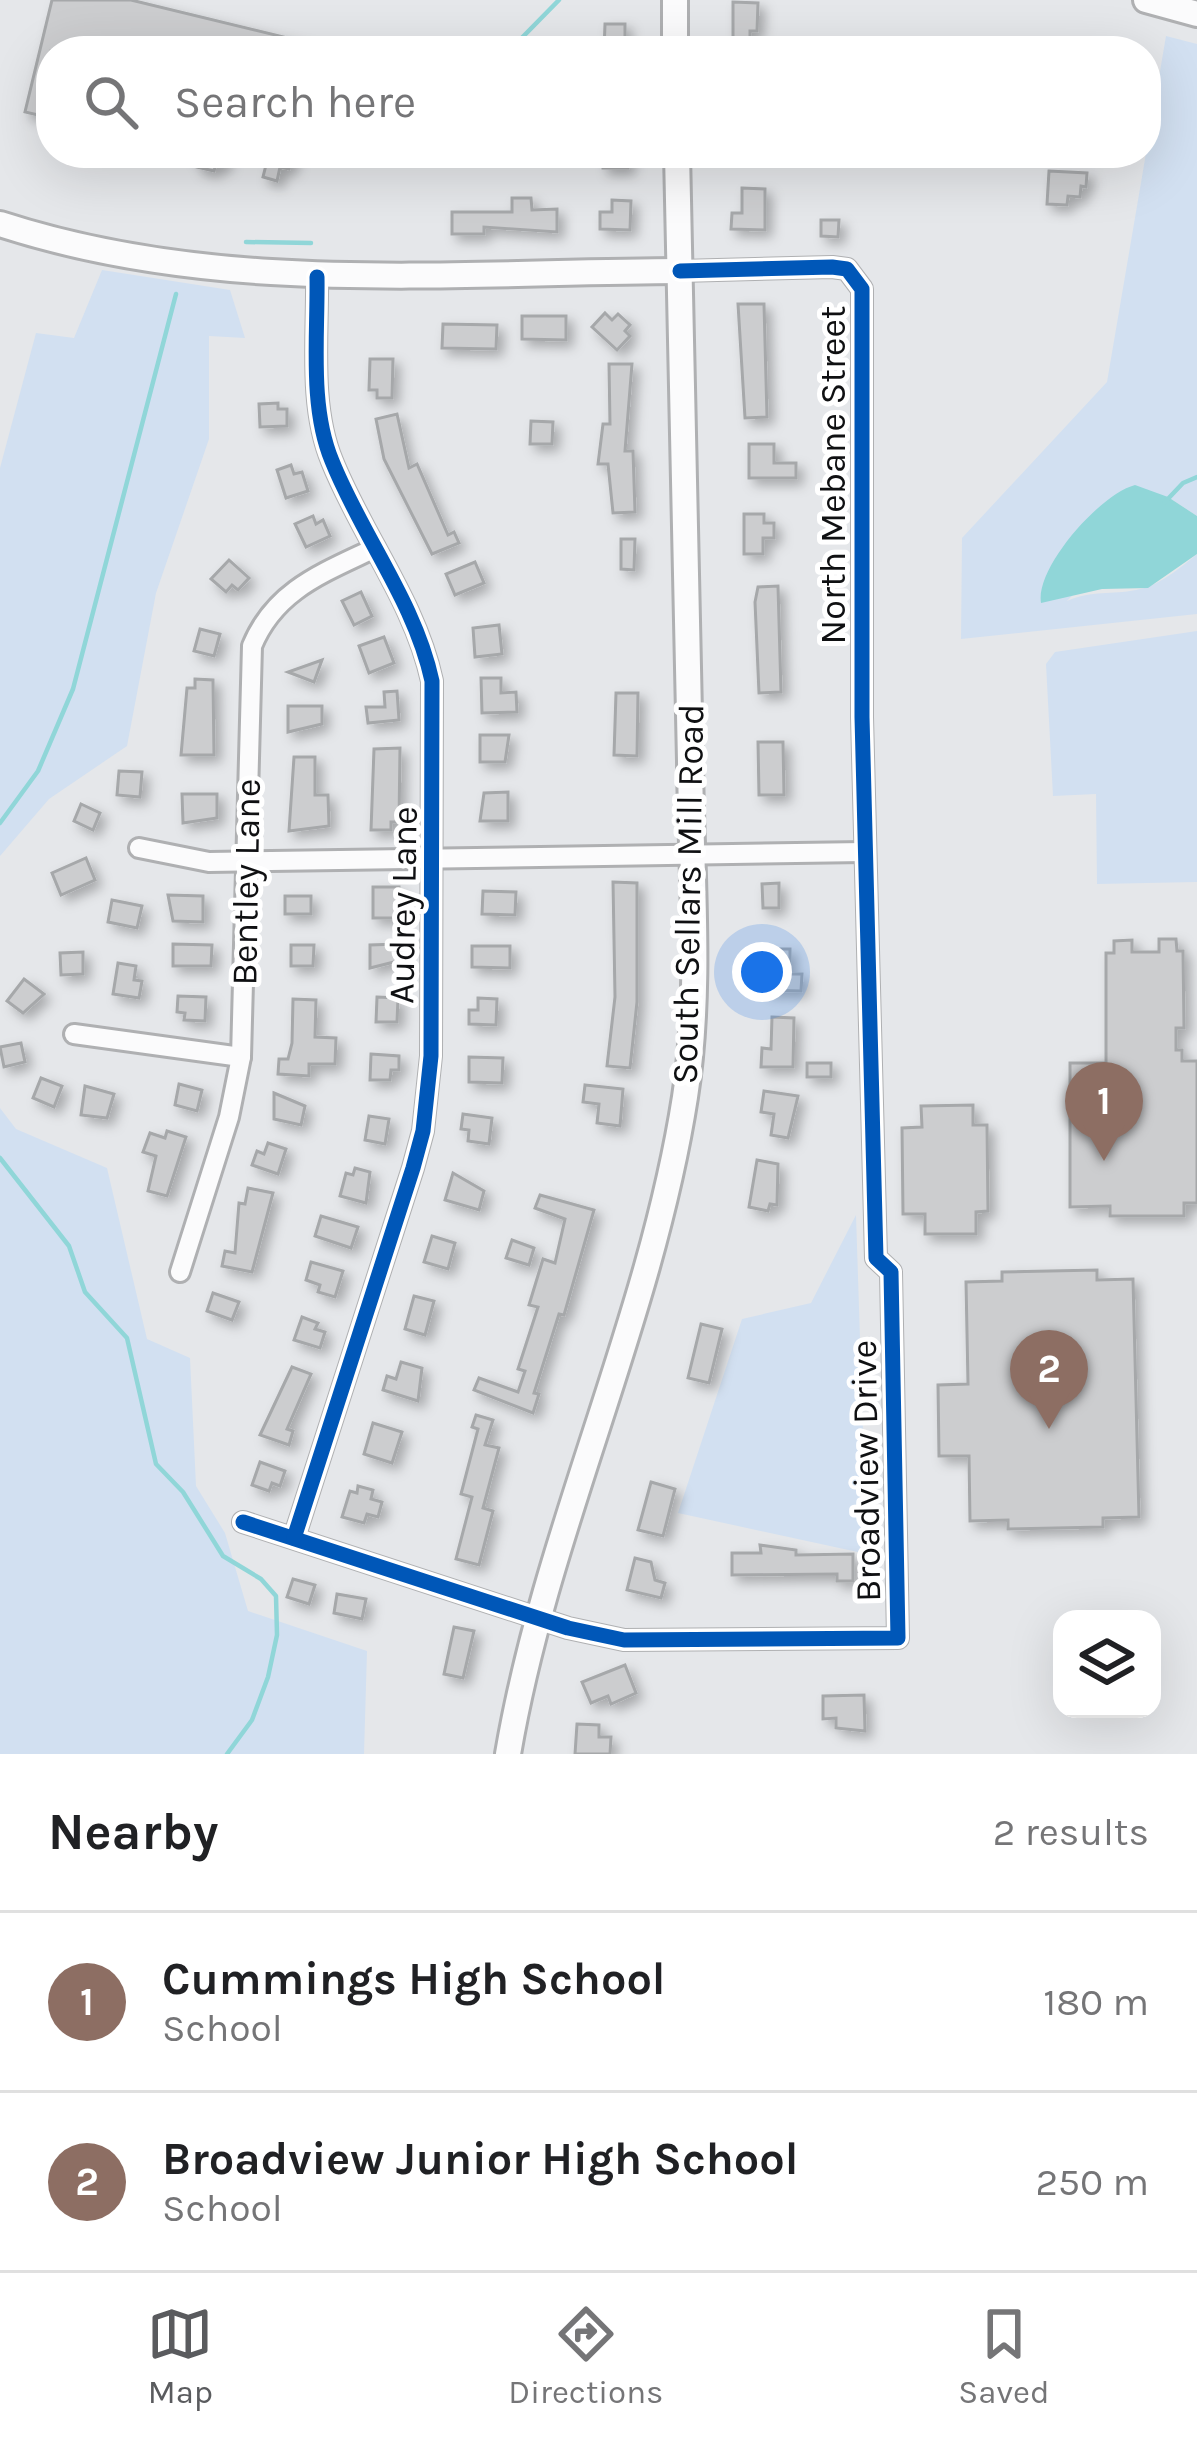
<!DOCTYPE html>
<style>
body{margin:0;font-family:Karla,sans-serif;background:#f2f2f2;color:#202124}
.controls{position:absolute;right:36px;bottom:36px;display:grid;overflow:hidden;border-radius:24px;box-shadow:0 12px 48px #0002}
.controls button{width:108px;height:108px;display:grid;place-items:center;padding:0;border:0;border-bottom:3px solid #e0e0e0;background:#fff;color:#202124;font:60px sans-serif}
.you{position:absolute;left:762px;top:972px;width:42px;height:42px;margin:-30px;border:9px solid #fff;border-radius:50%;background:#1a73e8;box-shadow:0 0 0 18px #1a73e833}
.badge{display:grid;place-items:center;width:78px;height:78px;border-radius:50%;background:#5a5b5e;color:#fff;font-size:39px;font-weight:700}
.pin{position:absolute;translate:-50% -99px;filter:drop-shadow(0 3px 6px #0008)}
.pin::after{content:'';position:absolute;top:63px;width:42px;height:36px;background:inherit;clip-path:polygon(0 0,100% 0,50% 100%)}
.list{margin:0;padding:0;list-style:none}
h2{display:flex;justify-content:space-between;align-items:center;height:156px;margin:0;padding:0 48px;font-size:51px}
h2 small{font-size:39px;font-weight:400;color:#757577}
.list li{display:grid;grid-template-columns:78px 1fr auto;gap:36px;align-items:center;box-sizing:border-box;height:180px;padding:0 48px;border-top:3px solid #e0e0e0}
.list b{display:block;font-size:45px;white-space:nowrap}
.list p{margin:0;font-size:39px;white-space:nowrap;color:#757577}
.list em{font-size:39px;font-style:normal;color:#757577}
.icon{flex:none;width:66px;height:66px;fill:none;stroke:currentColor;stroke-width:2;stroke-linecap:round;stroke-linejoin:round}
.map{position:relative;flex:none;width:1197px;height:1754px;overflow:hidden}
.search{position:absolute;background:#fff;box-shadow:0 12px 48px #0002;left:36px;right:36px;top:36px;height:132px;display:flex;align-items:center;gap:30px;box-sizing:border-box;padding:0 42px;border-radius:48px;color:#757577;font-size:45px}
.sheet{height:516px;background:#fff}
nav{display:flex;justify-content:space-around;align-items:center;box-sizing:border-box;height:168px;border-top:3px solid #e0e0e0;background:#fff;font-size:33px;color:#757577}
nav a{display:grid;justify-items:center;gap:6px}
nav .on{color:#5a5b5e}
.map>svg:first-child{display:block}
.green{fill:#d2e0f1}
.water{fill:#90d6d8}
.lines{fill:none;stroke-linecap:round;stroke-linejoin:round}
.stream{stroke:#90d6d8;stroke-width:4.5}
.building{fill:#cccdcf;stroke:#a6a8aa;stroke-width:3;filter:url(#shadow)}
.minor-casing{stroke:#afb0b2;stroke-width:24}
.major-casing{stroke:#afb0b2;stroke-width:30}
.minor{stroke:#fbfbfc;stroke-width:18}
.major{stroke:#fbfbfc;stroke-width:24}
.cycleway-casing{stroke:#fff;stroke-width:22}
.cycleway{stroke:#0057b8;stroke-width:15}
.labels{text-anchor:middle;stroke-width:10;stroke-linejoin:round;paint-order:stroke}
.street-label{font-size:36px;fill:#0f1012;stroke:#fff}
</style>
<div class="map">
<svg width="1197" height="1754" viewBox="0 0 1197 1754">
<defs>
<filter id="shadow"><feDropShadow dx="6" dy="6" stdDeviation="6" flood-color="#0004"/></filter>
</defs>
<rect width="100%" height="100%" fill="#e5e7ea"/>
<!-- green -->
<g class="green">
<path d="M1166,36L1197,44V516L1168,497L1067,601C1093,590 1111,595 1136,590C1159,586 1180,568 1197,554V614L961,639L962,538L1107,382Z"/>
<polygon points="102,270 230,290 245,338 209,336 209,439 156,593 127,746 49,799 0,856 0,468 36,333 74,338"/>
<polygon points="1197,631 1197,882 1097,884 1096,794 1053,796 1046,664 1055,652"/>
<polygon points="0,1108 16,1129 107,1168 147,1339 190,1358 196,1486 225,1533 248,1611 367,1651 364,1754 0,1754"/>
<polygon points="856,1215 867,1554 678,1513 742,1319 811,1303"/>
</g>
<!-- water -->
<path class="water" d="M1135,485L1168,497L1197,516V554L1148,588L1102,589L1041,603C1035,568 1100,494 1135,485Z"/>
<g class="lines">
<!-- stream -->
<g class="stream">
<polyline points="509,51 559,0"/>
<polyline points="246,242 311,243"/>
<polyline points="1165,502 1183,483 1197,477"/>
<polyline points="0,823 38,771 73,689 176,294"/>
<polyline points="0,1158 69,1246 85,1292 127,1338 156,1464 183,1492 223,1556 261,1579 276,1596 277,1635 268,1677 252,1720 227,1754"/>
</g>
</g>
<!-- building -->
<g class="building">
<polygon points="52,0 131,0 325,47 324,51 51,51 51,118 25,112"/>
<polygon points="733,2 758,3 757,31 750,31 750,38 733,38"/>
<polygon points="605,24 625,24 625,51 604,51"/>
<polygon points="190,153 226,153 223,166 216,164 214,171 197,167 198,160"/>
<polygon points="269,153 293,153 289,169 280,167 277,181 263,177"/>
<rect x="603" y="153" width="25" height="15"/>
<polygon points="1049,171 1087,173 1086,187 1081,186 1080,197 1068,196 1067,205 1047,204"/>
<polygon points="742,188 765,189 765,230 731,229 732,213 742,213"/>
<polygon points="512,198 531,198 532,210 557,209 557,232 484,227 484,234 452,234 452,212 512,212"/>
<polygon points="612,200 631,201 630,230 600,229 600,212 612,212"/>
<polygon points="821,220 839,220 838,237 821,236"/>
<polygon points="738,304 764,304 767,417 745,418"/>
<polygon points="605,313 612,320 618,314 630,325 625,331 630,336 617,350 592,327"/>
<polygon points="522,316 566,316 566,340 522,339"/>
<polygon points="443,324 497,325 496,349 442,348"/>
<polygon points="370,359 393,359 392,398 377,398 377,390 369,390"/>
<polygon points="609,364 632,364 625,451 633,451 635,512 613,513 608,464 598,464 603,424 610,424"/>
<polygon points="278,403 278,409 287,409 287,426 260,427 259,404"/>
<polygon points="397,414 409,468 417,464 448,535 454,532 459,543 432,554 384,459 376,419"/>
<polygon points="531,421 553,422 552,444 530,444"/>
<polygon points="749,444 774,444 774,463 796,463 796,478 749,478"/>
<polygon points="291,465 294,474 302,472 308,491 286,498 277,470"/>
<polygon points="744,514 764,514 764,523 774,523 774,538 763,538 763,554 744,554"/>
<polygon points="313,516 316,524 323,520 330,536 306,547 295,524"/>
<polygon points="621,539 635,539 634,570 621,569"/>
<polygon points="229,560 249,578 238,590 232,585 226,592 211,579"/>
<polygon points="475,562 484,583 455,595 446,574"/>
<polygon points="778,586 781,692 759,693 755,602 758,587"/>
<polygon points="361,592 372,616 354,625 342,601"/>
<polygon points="499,625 502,654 475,657 473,628"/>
<polygon points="200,629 220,634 214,656 194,651"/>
<polygon points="384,637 394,663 369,673 359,646"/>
<polygon points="322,660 314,682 288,672"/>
<polygon points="481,678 501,678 501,693 516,692 517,712 482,713"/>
<polygon points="195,679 213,680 214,755 181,755 187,688 195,688"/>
<polygon points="397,691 399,720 368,723 366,707 385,707 384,692"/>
<polygon points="616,693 638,693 637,756 614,755"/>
<polygon points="288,706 322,706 322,724 288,732"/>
<polygon points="480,735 509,735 505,762 480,762"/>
<polygon points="758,742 783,742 784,795 759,795"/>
<polygon points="400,748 399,822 391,822 391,830 371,830 374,749"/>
<polygon points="294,757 315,757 315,795 328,795 329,826 289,831"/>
<polygon points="119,771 142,772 140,797 117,795"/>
<polygon points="508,792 508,821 480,821 484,793"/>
<polygon points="182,794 217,794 217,818 183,823"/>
<polygon points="81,804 100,813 93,830 74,821"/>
<polygon points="86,858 95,880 61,895 52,873"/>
<polygon points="613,882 637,883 637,1002 630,1068 607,1066 615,997"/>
<polygon points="779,883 779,908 763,908 762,884"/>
<polygon points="373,887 399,887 398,918 373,918"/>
<polygon points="483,891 516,892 515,915 482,914"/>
<polygon points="168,895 203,896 203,922 173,921"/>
<rect x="285" y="896" width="26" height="18"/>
<polygon points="112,900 142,906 137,928 108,922"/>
<polygon points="1159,939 1176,939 1177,951 1183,951 1184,1028 1176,1028 1176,1050 1182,1050 1182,1061 1197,1061 1197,1203 1184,1203 1184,1216 1110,1216 1110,1206 1070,1207 1070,1063 1106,1063 1106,953 1114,953 1114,941 1132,940 1132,952 1159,952"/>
<polygon points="173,944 212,945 211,966 173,966"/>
<polygon points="398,944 398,961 370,968 370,945"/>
<polygon points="291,945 314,945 313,966 291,966"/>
<polygon points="472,946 510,946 510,968 472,967"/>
<polygon points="765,949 790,949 790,974 802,974 801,991 765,990"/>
<polygon points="83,952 83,974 61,975 60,953"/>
<polygon points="118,963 136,966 134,980 142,981 139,998 113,994"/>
<polygon points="24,979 44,994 23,1013 7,1001"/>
<polygon points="178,996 206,997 205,1021 184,1020 185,1013 177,1012"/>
<polygon points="377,997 398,998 397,1022 376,1022"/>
<polygon points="478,998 497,999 496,1025 469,1024 469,1010 478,1010"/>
<polygon points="293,999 316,1000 315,1037 336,1038 335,1064 309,1064 309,1076 278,1074 279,1059 288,1059 292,1043"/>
<polygon points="772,1017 794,1018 793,1067 761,1067 762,1048 771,1049"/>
<polygon points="21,1043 25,1062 4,1067 0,1047"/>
<polygon points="371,1054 399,1056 399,1070 391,1070 390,1080 370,1080"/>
<polygon points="469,1057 503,1058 502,1083 469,1082"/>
<rect x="807" y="1063" width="24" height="14"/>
<polygon points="41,1078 62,1086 54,1107 33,1098"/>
<polygon points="179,1084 202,1090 197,1111 175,1105"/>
<polygon points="585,1085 623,1089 620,1126 597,1123 599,1104 583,1102"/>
<polygon points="85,1086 114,1094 107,1118 81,1115"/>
<polygon points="764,1091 798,1096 788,1138 771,1135 774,1114 761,1112"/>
<polygon points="274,1093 305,1106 301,1125 274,1119"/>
<polygon points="973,1105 973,1125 987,1125 988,1211 976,1212 976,1234 925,1234 925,1214 903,1214 902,1128 922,1127 921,1106"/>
<polygon points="463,1114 492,1118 489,1144 468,1141 469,1130 461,1129"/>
<polygon points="369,1116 389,1119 385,1144 365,1140"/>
<polygon points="167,1131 186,1137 167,1196 148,1191 156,1156 143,1152 150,1133 165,1138"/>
<polygon points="268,1143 286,1149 278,1174 252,1165 257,1151 264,1154"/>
<polygon points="757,1160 778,1164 777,1205 770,1204 768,1211 749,1207"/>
<polygon points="355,1168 370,1172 366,1203 340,1196 346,1173 353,1175"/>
<polygon points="453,1173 484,1191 479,1210 445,1200"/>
<polygon points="248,1188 273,1193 252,1272 222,1266 225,1251 235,1253 239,1203 245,1204"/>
<polygon points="540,1195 594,1210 564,1315 559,1314 534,1393 539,1394 533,1413 474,1390 479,1378 518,1392 525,1371 518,1369 538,1307 529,1305 543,1259 555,1263 565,1219 535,1208"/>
<polygon points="321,1216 358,1227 351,1248 315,1236"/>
<polygon points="432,1236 455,1243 448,1269 424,1262"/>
<polygon points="512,1240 534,1248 529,1265 506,1258"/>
<polygon points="311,1262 343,1271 335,1297 318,1292 320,1285 306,1280"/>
<polygon points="1097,1270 1097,1280 1133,1279 1139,1517 1103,1518 1103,1527 1008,1529 1008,1520 970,1521 969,1456 939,1456 938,1385 968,1384 966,1282 1002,1281 1002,1272"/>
<polygon points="213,1293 239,1302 232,1320 207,1311"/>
<polygon points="414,1296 434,1301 425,1335 405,1329"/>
<polygon points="302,1317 318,1323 315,1329 325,1332 320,1348 294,1340"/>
<polygon points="701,1324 722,1329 709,1383 688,1378"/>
<polygon points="401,1362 422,1368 418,1401 383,1390 387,1376 396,1379"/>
<polygon points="292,1367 311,1374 287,1429 293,1431 289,1445 260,1435"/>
<polygon points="476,1415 493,1420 485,1445 499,1448 483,1508 493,1511 479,1565 456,1559 472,1497 461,1494 478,1429 472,1427"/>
<polygon points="373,1423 402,1432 392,1463 364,1454"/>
<polygon points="260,1462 285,1471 280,1486 272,1483 269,1491 252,1485"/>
<polygon points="651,1482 675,1489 663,1536 638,1530"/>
<polygon points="358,1486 373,1490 371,1499 382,1502 378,1517 367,1514 364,1523 342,1517 350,1491 357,1493"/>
<polygon points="760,1545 796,1550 796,1555 853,1554 853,1581 837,1581 837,1574 732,1575 732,1553 761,1553"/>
<polygon points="635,1558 651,1562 655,1580 665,1583 661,1598 627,1590"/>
<polygon points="293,1579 315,1585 309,1604 287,1597"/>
<polygon points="337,1594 366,1599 362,1619 334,1613"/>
<polygon points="454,1627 474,1631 463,1678 444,1674"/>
<polygon points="625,1665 636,1693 611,1704 608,1696 591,1703 582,1682"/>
<polygon points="864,1695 865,1731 836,1728 836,1718 823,1719 823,1696"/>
<polygon points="577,1724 599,1725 599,1737 611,1737 610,1754 575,1754"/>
</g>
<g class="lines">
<!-- minor casing -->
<g class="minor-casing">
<g id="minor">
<polyline points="139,848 209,862 864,852"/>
<polyline points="74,1034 241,1057"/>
<path d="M180,1272L229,1117L241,1057L252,646C275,590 323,573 375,548"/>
<polyline points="243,1522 568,1628 624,1640 898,1638 891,1272 876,1258 862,717 862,289 847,269 832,267 680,271"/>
<path d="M294,1538L413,1168L423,1131L431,1056L432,681C415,602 362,536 332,461C309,406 318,335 317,277"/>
</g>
</g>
<!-- major casing -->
<g class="major-casing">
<g id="major">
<polyline points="675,0 675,51"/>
<polyline points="1146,0 1197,14"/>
<path d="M0,224C221,296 452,272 680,271"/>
<path d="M508,1754C546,1530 650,1322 685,1097C702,988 691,872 690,761C687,559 683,356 677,153"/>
</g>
</g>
<!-- minor -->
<use href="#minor" class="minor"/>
<!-- major -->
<use href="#major" class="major"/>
<!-- cycleway casing -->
<g class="cycleway-casing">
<g id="cycleway">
<polyline points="243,1522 568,1628 624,1640 898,1638 891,1272 876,1258 862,717 862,289 847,269 832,267 680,271"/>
<path d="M294,1538L413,1168L423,1131L431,1056L432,681C415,602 362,536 332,461C309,406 318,335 317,277"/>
</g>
</g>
<!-- cycleway -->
<use href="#cycleway" class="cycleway"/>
</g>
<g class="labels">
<!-- street labels -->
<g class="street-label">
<text transform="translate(832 475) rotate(-90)" y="13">North Mebane Street</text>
<text transform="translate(245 882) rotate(-89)" y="13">Bentley Lane</text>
<text transform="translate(687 894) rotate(-89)" y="13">South Sellars Mill Road</text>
<text transform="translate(402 905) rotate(-89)" y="13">Audrey Lane</text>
<text transform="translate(865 1471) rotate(-91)" y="13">Broadview Drive</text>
</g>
</g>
</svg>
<div class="controls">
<button><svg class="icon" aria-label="layers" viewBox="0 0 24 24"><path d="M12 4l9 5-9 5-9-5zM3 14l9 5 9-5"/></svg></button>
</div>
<div class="you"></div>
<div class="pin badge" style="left:1104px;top:1161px;background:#8d6e63">1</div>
<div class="pin badge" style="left:1049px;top:1429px;background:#8d6e63">2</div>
<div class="search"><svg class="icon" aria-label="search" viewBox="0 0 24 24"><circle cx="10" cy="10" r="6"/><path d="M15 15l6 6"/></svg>Search here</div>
</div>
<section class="sheet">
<h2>Nearby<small>2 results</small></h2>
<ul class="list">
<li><span class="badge" style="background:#8d6e63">1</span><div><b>Cummings High School</b><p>School</p></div><em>180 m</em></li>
<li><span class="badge" style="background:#8d6e63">2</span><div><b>Broadview Junior High School</b><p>School</p></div><em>250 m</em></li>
</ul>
</section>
<nav>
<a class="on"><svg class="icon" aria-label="map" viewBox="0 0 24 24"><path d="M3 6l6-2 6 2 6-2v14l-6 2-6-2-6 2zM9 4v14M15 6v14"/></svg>Map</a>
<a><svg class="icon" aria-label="directions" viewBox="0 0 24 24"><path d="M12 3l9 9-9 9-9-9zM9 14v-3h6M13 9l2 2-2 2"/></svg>Directions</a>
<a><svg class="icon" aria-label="saved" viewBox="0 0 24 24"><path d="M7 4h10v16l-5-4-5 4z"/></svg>Saved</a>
</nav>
